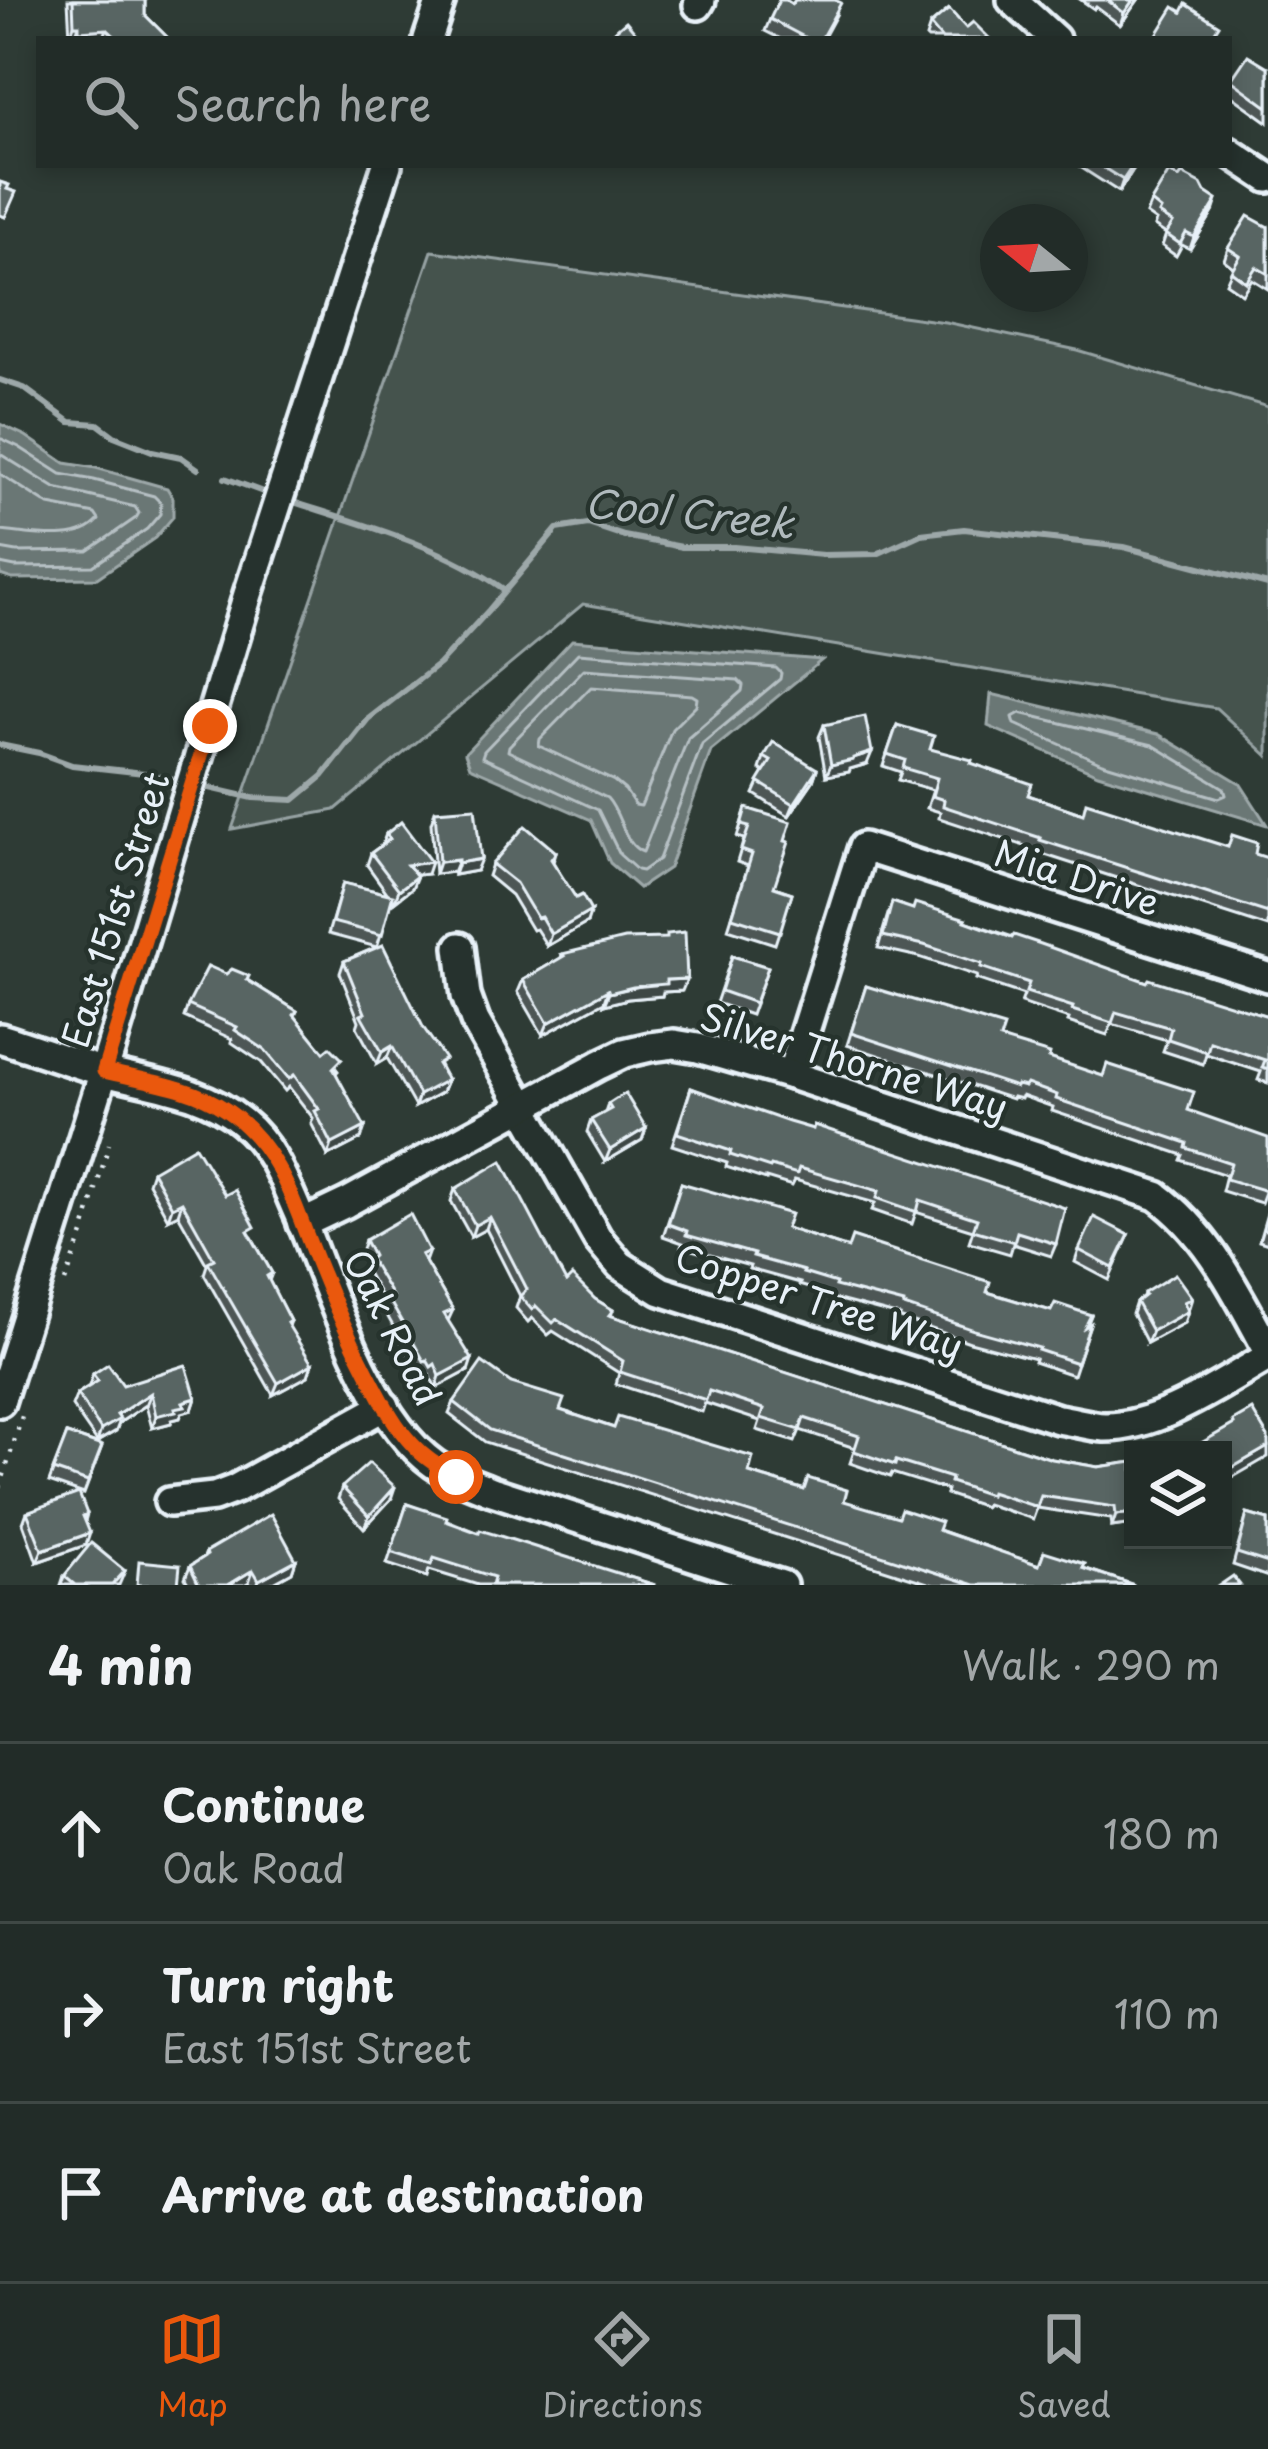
<!DOCTYPE html>
<meta charset="utf-8">
<style>
body{margin:0;font-family:"Playpen Sans",sans-serif;background:#2a3430;color:#f1f3f6}
.controls{position:absolute;right:36px;bottom:36px;display:grid;overflow:hidden;border-radius:0px;box-shadow:0 6px 18px #0003}
.controls button{width:108px;height:108px;display:grid;place-items:center;padding:0;border:0;border-bottom:3px solid #3f4845;background:#222c28;color:#f1f3f6;font:60px sans-serif}
.compass{position:absolute;left:980px;top:204px;width:108px;height:108px;border-radius:50%;background:#222c28;box-shadow:0 6px 18px #0003;rotate:288deg}
.stop{position:absolute;width:36px;height:36px;margin:-27px;border:9px solid #ea580c;border-radius:50%;background:#fff}
.stop.end{background:#ea580c;border-color:#fff;box-shadow:0 3px 12px #0008}
.list{margin:0;padding:0;list-style:none}
h2{display:flex;justify-content:space-between;align-items:center;height:156px;margin:0;padding:0 48px;font-size:51px}
h2 small{font-size:39px;font-weight:400;color:#a2a7a8}
.list li{display:grid;grid-template-columns:78px 1fr auto;gap:36px;align-items:center;box-sizing:border-box;height:180px;padding:0 48px;border-top:3px solid #3f4845}
.list b{display:block;font-size:45px;white-space:nowrap}
.list p{margin:0;font-size:39px;white-space:nowrap;color:#a2a7a8}
.list em{font-size:39px;font-style:normal;color:#a2a7a8}
.icon{flex:none;width:66px;height:66px;fill:none;stroke:currentColor;stroke-width:2;stroke-linecap:round;stroke-linejoin:round}
.map{position:relative;flex:none;width:1268px;height:1585px;overflow:hidden}
.search{position:absolute;background:#222c28;box-shadow:0 6px 18px #0003;left:36px;right:36px;top:36px;height:132px;display:flex;align-items:center;gap:30px;box-sizing:border-box;padding:0 42px;border-radius:0px;color:#a2a7a8;font-size:45px}
.sheet{height:696px;background:#222c28}
nav{display:flex;justify-content:space-around;align-items:center;box-sizing:border-box;height:168px;border-top:3px solid #3f4845;background:#222c28;font-size:33px;color:#a2a7a8}
nav a{display:grid;justify-items:center;gap:6px}
nav .on{color:#ea580c}
.map>svg:first-child{display:block}
.green{fill:#45524e;stroke:#96a2a3;stroke-width:3}
.water{fill:#6b7775;stroke:#9da8a9;stroke-width:3}
.lines{fill:none;stroke-linecap:round;stroke-linejoin:round}
.shore{stroke:#b6c0c4;stroke-width:3}
.stream{stroke:#9da8a9;stroke-width:6}
.minor-casing{stroke:#e8f1f8;stroke-width:36}
.path{stroke:#e8f1f8;stroke-width:4.5;stroke-dasharray:3 9;stroke-linecap:butt}
.minor{stroke:#26332d;stroke-width:27}
.wall{fill:#4d5755;stroke:#e8f1f8;stroke-width:3}
.shaded-wall{fill:#3e4745;stroke:#e8f1f8;stroke-width:3}
.building{fill:#596563;stroke:#e8f1f8;stroke-width:3}
.route{stroke:#ea580c;stroke-width:15}
.labels{text-anchor:middle;stroke-width:9;stroke-linejoin:round;paint-order:stroke}
.street-label{font-size:36px;fill:#e8f1f8;stroke:#26332d}
.water-label{font-size:39px;font-style:italic;fill:#b0babd;stroke:#26332d}
</style>
<div class="map">
<svg width="1268" height="1585" viewBox="0 0 1268 1585">
<rect width="100%" height="100%" fill="#2e3b35"/>
<filter id="ink" filterUnits="userSpaceOnUse"><feTurbulence type="fractalNoise" baseFrequency=".00833" numOctaves="2"/><feDisplacementMap in="SourceGraphic" scale="24" xChannelSelector="R" yChannelSelector="G"/><feConvolveMatrix kernelMatrix="1 2 1 2 8 2 1 2 1" color-interpolation-filters="sRGB"/></filter>
<g filter="url(#ink)">
<!-- green -->
<polygon class="green" points="432,251 945,322 1077,350 1268,407 1268,756 1216,708 583,604 335,810 232,829"/>
<!-- water -->
<g class="water">
<polygon points="0,424 26,436 65,463 96,468 167,488 173,498 173,517 155,538 97,578 12,579 0,575"/>
<polygon points="572,640 822,660 711,751 669,868 639,888 610,863 591,820 470,767 465,753"/>
<polygon points="991,694 1158,734 1240,783 1267,825 1098,774 988,726"/>
</g>
<g class="lines">
<!-- shore -->
<g class="shore">
<polyline points="0,438 19,447 61,474 94,480 154,496 161,503 160,514 147,529 93,566 15,567 0,564"/>
<polyline points="0,454 55,488 135,507 139,513 136,518 88,551 17,552 0,549"/>
<path d="M0,474L49,505L95,514L99,520C78,545 30,533 0,531"/>
<polygon points="578,653 776,668 781,673 780,679 702,744 659,859 642,871 637,870 620,855 598,810 482,757 484,751"/>
<path d="M584,669L738,680L743,685L742,691L688,738L643,852C623,845 622,814 607,798L508,751L509,746Z"/>
<polygon points="591,687 692,695 697,698 696,705 672,729 641,806 635,805 625,790 614,781 539,746 540,739"/>
<polygon points="1020,713 1153,745 1224,788 1226,795 1219,798 1102,763 1015,724 1013,717"/>
</g>
<!-- stream -->
<g class="stream">
<polyline points="0,380 24,388 70,422 98,424 114,436 152,451 181,457 198,469"/>
<polyline points="225,478 263,492"/>
<path d="M293,502C365,525 443,546 505,590"/>
<polyline points="0,745 39,753 72,765 144,773 184,782"/>
<polyline points="197,785 253,798 294,800 323,776 368,719 439,664 489,610 557,529 588,524 624,536 682,547 735,547 823,555 877,554 921,534 964,529 1124,547 1268,585"/>
</g>
<!-- minor casing -->
<g class="minor-casing">
<g id="minor">
<polyline points="1012,0 1055,39"/>
<polyline points="698,5 701,0"/>
<polyline points="428,39 441,0"/>
<polyline points="1229,152 1268,178"/>
<path d="M460,947L466,996L475,1021L598,1239L620,1265L661,1291L1058,1419C1073,1421 1089,1426 1104,1427C1159,1428 1222,1383 1268,1357"/>
<path d="M0,1038C35,1049 70,1062 105,1072C154,1085 202,1089 242,1122C272,1146 284,1181 299,1215C329,1287 369,1418 434,1464C451,1476 472,1483 492,1491L782,1585"/>
<polyline points="791,1075 863,847 1268,977"/>
<path d="M302,1224L346,1203L599,1065L624,1053L650,1047L674,1044L698,1048L791,1075L1157,1196C1210,1235 1237,1294 1268,1350"/>
<polyline points="0,1402 104,1071 248,594 387,165"/>
<polyline points="169,1502 214,1497 235,1489 385,1406"/>
</g>
</g>
<!-- path -->
<g class="path">
<polyline points="65,1282 83,1234 109,1144"/>
<polyline points="0,1488 23,1413"/>
</g>
<!-- minor -->
<use href="#minor" class="minor"/>
</g>
<!-- wall -->
<g class="wall">
<polygon points="68,0 145,0 145,15 169,39 75,39 75,37 70,37"/>
<polygon points="1081,0 1138,0 1120,25 1096,7 1094,9"/>
<polygon points="792,4 836,15 823,39 781,39 765,31 770,19"/>
<polygon points="930,25 966,28 990,39 928,39 926,37"/>
<polygon points="1268,67 1268,122 1229,94 1231,80"/>
<polygon points="1077,165 1136,165 1119,192"/>
<polygon points="1151,202 1213,212 1190,249 1182,245 1176,256 1162,246 1166,234 1154,226 1156,221 1146,214"/>
<polygon points="1268,227 1268,289 1252,279 1242,294 1226,283 1233,267 1224,260 1228,248"/>
<polygon points="824,725 867,764 850,769 849,772 826,776 819,737"/>
<polygon points="897,725 930,749 971,763 1028,795 1083,814 1255,854 1268,861 1268,927 1036,852 1037,850 939,818 940,812 927,808 933,790 898,780 901,772 883,766"/>
<polygon points="764,757 817,769 813,781 789,816 754,794 764,772 760,769"/>
<polygon points="746,808 785,841 774,887 792,893 775,944 728,929 748,866 737,862 744,839 737,837"/>
<polygon points="435,811 476,871 454,875 453,872 435,874 431,823"/>
<polygon points="386,834 427,874 416,875 412,888 394,902 392,898 377,947 447,1080 442,1092 415,1107 387,1058 377,1064 357,1027 359,1021 340,973 344,961 377,947 328,934 343,883 388,894 367,865 371,853 382,845"/>
<polygon points="556,852 553,862 587,923 547,946 536,929 532,930 511,895 488,876 492,864"/>
<polygon points="913,909 965,921 1147,982 1268,1016 1268,1083 1258,1080 1261,1072 1206,1054 1203,1064 1163,1051 1167,1040 1112,1024 1107,1035 1068,1022 1069,1019 1021,1003 1024,995 976,979 977,976 919,957 878,948 888,914"/>
<polygon points="562,954 682,991 663,992 662,996 628,999 604,1005 604,1002 543,1035 518,992 523,980 561,958"/>
<polygon points="732,956 768,967 751,1015 716,1003"/>
<polygon points="226,974 247,980 297,1011 295,1016 338,1071 336,1073 361,1139 328,1156 311,1123 313,1118 289,1087 285,1091 261,1062 231,1042 232,1039 184,1017 188,1005"/>
<polygon points="866,986 1049,1058 1188,1110 1268,1184 1261,1203 1222,1191 1226,1175 1181,1160 1183,1155 1052,1111 1053,1107 1022,1096 1021,1099 1013,1097 1012,1099 847,1045"/>
<polygon points="691,1088 1056,1244 1051,1256 1013,1244 1010,1254 969,1242 973,1230 916,1212 912,1224 872,1210 875,1203 795,1180 792,1186 766,1178 766,1180 726,1167 727,1163 672,1145"/>
<polygon points="608,1104 646,1128 642,1140 605,1162 587,1132 591,1120 605,1113"/>
<polygon points="152,1171 252,1237 272,1273 269,1281 290,1321 288,1326 308,1376 273,1395 204,1274 207,1265 178,1214 168,1219 148,1183"/>
<polygon points="681,1183 786,1228 987,1292 1051,1311 1091,1315 1087,1326 1090,1324 1073,1375 1034,1362 1035,1359 970,1342 899,1318 900,1316 831,1298 832,1295 799,1285 800,1283 749,1269 750,1266 681,1247 683,1243 663,1236"/>
<polygon points="455,1189 566,1282 613,1310 611,1316 1052,1459 1098,1467 1133,1462 1133,1524 1112,1527 1111,1519 1037,1508 1033,1519 986,1504 985,1507 946,1494 947,1490 892,1473 890,1477 850,1463 855,1448 800,1430 795,1442 757,1430 760,1421 705,1403 702,1412 616,1384 619,1373 553,1331 548,1335 532,1318 528,1322 516,1308 520,1296 486,1229 471,1237 451,1201"/>
<polygon points="1268,1210 1268,1244 1259,1241"/>
<polygon points="1129,1235 1109,1280 1075,1262 1079,1250"/>
<polygon points="365,1240 429,1251 425,1262 453,1310 448,1321 468,1371 436,1388 430,1376 426,1379 422,1372 419,1373 384,1310 386,1305 366,1271 368,1266 361,1252"/>
<polygon points="1144,1293 1192,1298 1184,1323 1147,1343 1132,1314 1136,1302 1143,1297"/>
<polygon points="93,1374 123,1385 196,1398 192,1410 182,1413 180,1418 172,1420 171,1423 152,1428 146,1405 119,1423 116,1431 97,1442 72,1406 77,1394 89,1386"/>
<polygon points="511,1383 560,1410 749,1473 938,1530 1039,1565 1083,1568 1134,1585 934,1585 485,1442 449,1414 454,1402"/>
<polygon points="67,1434 102,1446 84,1494 49,1482"/>
<polygon points="342,1487 391,1499 364,1528 338,1499"/>
<polygon points="407,1504 479,1533 655,1585 478,1585 429,1570 427,1577 387,1564"/>
<polygon points="27,1512 87,1514 85,1521 86,1545 37,1562 23,1523"/>
<polygon points="1247,1514 1268,1520 1268,1577 1233,1565"/>
<polygon points="206,1552 296,1560 292,1572 268,1585 250,1585 249,1582 244,1585 189,1585 185,1578 190,1566 204,1557"/>
<polygon points="125,1571 119,1585 61,1585 64,1576"/>
</g>
<!-- shaded-wall -->
<g class="shaded-wall">
<polygon points="1133,0 1138,0 1120,25 1124,13"/>
<polygon points="74,25 79,25 75,37 70,37"/>
<polygon points="107,29 103,39 76,39 79,31"/>
<polygon points="1133,165 1136,165 1119,192 1123,180"/>
<polygon points="1217,200 1213,212 1190,249 1194,237"/>
<polygon points="872,752 867,764 850,769 849,772 826,776 831,765"/>
<polygon points="817,769 813,781 789,816 794,804"/>
<polygon points="481,859 476,871 454,875 458,863"/>
<polygon points="458,860 453,872 435,874 439,862"/>
<polygon points="431,862 427,874 403,877 407,865"/>
<polygon points="417,876 412,888 394,902 399,890"/>
<polygon points="591,911 587,923 547,946 551,934"/>
<polygon points="687,979 682,991 663,992 662,996 628,999 604,1005 609,993 666,980"/>
<polygon points="608,990 604,1002 543,1035 548,1023"/>
<polygon points="392,1046 387,1058 377,1064 382,1052"/>
<polygon points="447,1080 442,1092 415,1107 419,1095"/>
<polygon points="365,1127 361,1139 328,1156 332,1144"/>
<polygon points="646,1128 642,1140 605,1162 610,1150"/>
<polygon points="182,1202 178,1214 168,1219 172,1207"/>
<polygon points="490,1217 486,1229 471,1237 475,1225"/>
<polygon points="1188,1311 1184,1323 1147,1343 1152,1331"/>
<polygon points="472,1359 468,1371 436,1388 440,1376"/>
<polygon points="312,1364 308,1376 273,1395 278,1383"/>
<polygon points="151,1393 146,1405 119,1423 116,1431 97,1442 101,1430 117,1415"/>
<polygon points="196,1398 192,1410 182,1413 180,1418 172,1420 171,1423 152,1428 156,1416 183,1402"/>
<polygon points="1268,1447 1268,1457 1223,1483 1223,1473"/>
<polygon points="395,1487 391,1499 364,1528 369,1516"/>
<polygon points="1133,1513 1133,1524 1112,1527 1116,1515"/>
<polygon points="90,1533 86,1545 37,1562 42,1550"/>
<polygon points="296,1560 292,1572 268,1585 257,1585 259,1580"/>
<polygon points="253,1570 249,1582 244,1585 228,1585"/>
</g>
<!-- building -->
<g class="building">
<polygon points="73,0 145,0 145,15 169,39 118,39 107,29 79,31 79,25 74,25"/>
<polygon points="779,0 786,0 792,4 795,0 835,0 841,3 821,39 808,39 770,19"/>
<polygon points="1107,0 1133,0 1124,13"/>
<polygon points="1186,4 1219,25 1210,39 1161,39 1156,36 1174,7 1182,12"/>
<polygon points="949,9 966,28 973,22 990,39 942,39 930,25"/>
<polygon points="626,21 641,39 609,39 607,37"/>
<polygon points="1248,55 1268,67 1268,107 1231,80"/>
<polygon points="1099,165 1133,165 1123,180"/>
<polygon points="1169,172 1179,178 1182,174 1201,184 1205,192 1217,200 1194,237 1186,233 1180,244 1166,234 1173,223 1159,214 1161,210 1151,202"/>
<polygon points="0,182 9,185 7,189 16,192 5,217 0,215"/>
<polygon points="1248,216 1268,227 1268,274 1256,267 1246,282 1231,271 1240,256 1228,248"/>
<polygon points="865,716 872,752 853,758 853,760 831,765 824,725"/>
<polygon points="897,725 934,736 930,749 972,760 971,763 1032,784 1028,795 1083,814 1086,802 1228,847 1232,835 1257,843 1255,854 1268,858 1268,913 1040,840 1041,838 943,806 944,800 932,796 937,778 903,768 905,760 887,754"/>
<polygon points="773,742 817,769 794,804 758,782 771,761 764,757"/>
<polygon points="475,808 481,859 458,863 458,860 439,862 435,811"/>
<polygon points="746,808 791,822 785,841 789,842 774,887 792,893 780,932 732,917 752,854 741,850 749,827 741,825"/>
<polygon points="401,822 431,862 407,865 417,876 399,890 371,853 390,839 386,834"/>
<polygon points="525,826 556,852 551,859 576,898 582,895 591,911 551,934 541,917 537,918 516,883 492,864"/>
<polygon points="343,883 393,895 382,935 332,922"/>
<polygon points="892,902 913,909 915,903 966,919 965,921 1012,938 1014,935 1041,944 1147,982 1149,979 1268,1016 1268,1070 1262,1068 1265,1060 1210,1042 1207,1052 1168,1039 1171,1028 1116,1012 1112,1023 1072,1010 1073,1007 1026,992 1029,983 981,967 982,964 924,945 883,936"/>
<polygon points="685,932 687,979 666,980 666,984 633,987 609,993 608,990 548,1023 523,980 564,956 562,954 624,939 667,938 667,934"/>
<polygon points="383,945 423,1027 445,1059 437,1064 447,1080 419,1095 392,1046 382,1052 361,1015 365,1013 344,961"/>
<polygon points="732,956 768,967 755,1003 721,991"/>
<polygon points="208,966 226,974 232,969 249,976 247,980 297,1011 294,1015 324,1052 330,1047 342,1059 333,1068 365,1127 332,1144 315,1111 319,1109 294,1075 289,1079 265,1050 235,1030 237,1027 188,1005"/>
<polygon points="866,986 1004,1027 1000,1039 1050,1054 1049,1058 1103,1076 1107,1064 1194,1092 1188,1110 1268,1138 1268,1184 1266,1191 1226,1179 1231,1163 1186,1148 1187,1143 1056,1099 1057,1095 1027,1084 1025,1087 1017,1085 1016,1087 851,1033"/>
<polygon points="691,1088 789,1122 813,1129 814,1125 1065,1208 1056,1244 1017,1232 1014,1242 973,1230 977,1219 920,1200 917,1212 877,1198 879,1191 799,1168 797,1174 771,1166 770,1168 730,1155 731,1151 677,1133"/>
<polygon points="625,1093 646,1128 610,1150 591,1120 611,1109 608,1104"/>
<polygon points="195,1146 225,1195 235,1190 255,1227 248,1231 272,1273 267,1276 290,1321 287,1323 312,1364 278,1383 208,1262 214,1259 182,1202 172,1207 152,1171"/>
<polygon points="502,1161 566,1282 572,1276 595,1299 613,1310 609,1315 1052,1459 1098,1467 1133,1462 1133,1513 1116,1515 1115,1507 1041,1496 1037,1507 990,1492 989,1495 950,1482 951,1478 896,1461 895,1465 854,1451 859,1436 804,1418 800,1430 761,1418 764,1409 709,1391 706,1400 620,1372 623,1361 557,1319 553,1323 536,1306 532,1310 520,1296 527,1289 490,1217 475,1225 455,1189"/>
<polygon points="681,1183 791,1214 786,1228 848,1248 852,1237 990,1282 987,1292 1051,1311 1055,1303 1091,1315 1085,1327 1090,1324 1077,1363 1038,1350 1039,1348 974,1330 904,1306 904,1304 835,1286 836,1283 803,1273 804,1271 753,1257 754,1254 686,1235 687,1231 668,1224"/>
<polygon points="1268,1212 1268,1231 1263,1229"/>
<polygon points="410,1214 429,1251 421,1255 453,1310 444,1314 472,1359 440,1376 435,1364 431,1367 427,1360 424,1361 388,1298 392,1296 370,1259 373,1256 365,1240"/>
<polygon points="1094,1217 1129,1235 1113,1268 1079,1250"/>
<polygon points="1175,1274 1192,1298 1184,1302 1188,1311 1152,1331 1136,1302 1145,1295 1144,1293"/>
<polygon points="482,1362 511,1383 564,1399 560,1410 614,1428 618,1417 753,1457 749,1473 804,1490 808,1478 847,1490 844,1501 898,1517 901,1509 941,1522 938,1530 1039,1565 1044,1551 1085,1564 1083,1568 1134,1585 975,1585 490,1430 454,1402"/>
<polygon points="108,1364 123,1385 186,1365 196,1398 183,1402 185,1406 175,1408 176,1411 156,1416 151,1393 117,1415 120,1419 101,1430 77,1394 98,1381 93,1374"/>
<polygon points="1252,1410 1268,1437 1268,1447 1223,1473 1223,1450 1189,1450 1234,1424 1233,1421"/>
<polygon points="67,1434 102,1446 88,1482 53,1470"/>
<polygon points="369,1463 395,1487 369,1516 342,1487"/>
<polygon points="79,1493 87,1514 83,1516 90,1533 42,1550 27,1512"/>
<polygon points="407,1504 447,1517 446,1521 479,1533 480,1530 500,1536 655,1585 492,1585 494,1577 434,1558 431,1565 391,1552"/>
<polygon points="271,1514 296,1560 259,1580 253,1570 228,1585 199,1585 190,1566 207,1555 206,1552"/>
<polygon points="1247,1514 1268,1520 1268,1563 1237,1553"/>
<polygon points="91,1543 125,1571 112,1585 75,1585 64,1576"/>
<polygon points="139,1561 180,1565 178,1585 137,1585"/>
<polygon points="1233,1576 1240,1585 1220,1585"/>
</g>
</g>
<g class="lines" filter="url(#ink)">
<!-- route -->
<path class="route" d="M210,726L104,1071C145,1081 191,1086 226,1110C272,1141 290,1190 308,1239C326,1286 345,1330 368,1374C381,1398 393,1424 412,1444C424,1458 440,1467 456,1477"/>
</g>
<g class="labels">
<!-- street labels -->
<g class="street-label">
<text transform="translate(1077 878) rotate(18)" y="13">Mia Drive</text>
<text transform="translate(116 910) rotate(-73)" y="13">East 151st Street</text>
<text transform="translate(854 1062) rotate(17)" y="13">Silver Thorne Way</text>
<text transform="translate(819 1302) rotate(18)" y="13">Copper Tree Way</text>
<text transform="translate(392 1328) rotate(63)" y="13">Oak Road</text>
</g>
<!-- water labels -->
<g class="water-label">
<text transform="translate(689 514) rotate(6)" y="14">Cool Creek</text>
</g>
</g>
</svg>
<div class="controls">
<button><svg class="icon" aria-label="layers" viewBox="0 0 24 24"><path d="M12 4l9 5-9 5-9-5zM3 14l9 5 9-5"/></svg></button>
</div>
<svg class="compass" viewBox="-18 -18 36 36"><path d="M0-13l5 13h-10z" fill="#e53935"/><path d="M0 13l5-13h-10z" fill="#a2a7a8"/></svg>
<div class="stop" style="left:456px;top:1477px"></div>
<div class="stop end" style="left:210px;top:726px"></div>
<div class="search"><svg class="icon" aria-label="search" viewBox="0 0 24 24"><circle cx="10" cy="10" r="6"/><path d="M15 15l6 6"/></svg>Search here</div>
</div>
<section class="sheet">
<h2>4 min<small>Walk · 290 m</small></h2>
<ul class="list">
<li><svg class="icon" aria-label="ahead" viewBox="0 0 24 24"><path d="M12 20V5M6 11l6-6 6 6"/></svg><div><b>Continue</b><p>Oak Road</p></div><em>180 m</em></li>
<li><svg class="icon" aria-label="right" viewBox="0 0 24 24"><path d="M7 20v-9h11M14 6l5 5-5 5"/></svg><div><b>Turn right</b><p>East 151st Street</p></div><em>110 m</em></li>
<li><svg class="icon" aria-label="arrive" viewBox="0 0 24 24"><path d="M6 21V4h12l-3 4 3 4H6"/></svg><div><b>Arrive at destination</b></div></li>
</ul>
</section>
<nav>
<a class="on"><svg class="icon" aria-label="map" viewBox="0 0 24 24"><path d="M3 6l6-2 6 2 6-2v14l-6 2-6-2-6 2zM9 4v14M15 6v14"/></svg>Map</a>
<a><svg class="icon" aria-label="directions" viewBox="0 0 24 24"><path d="M12 3l9 9-9 9-9-9zM9 14v-3h6M13 9l2 2-2 2"/></svg>Directions</a>
<a><svg class="icon" aria-label="saved" viewBox="0 0 24 24"><path d="M7 4h10v16l-5-4-5 4z"/></svg>Saved</a>
</nav>
